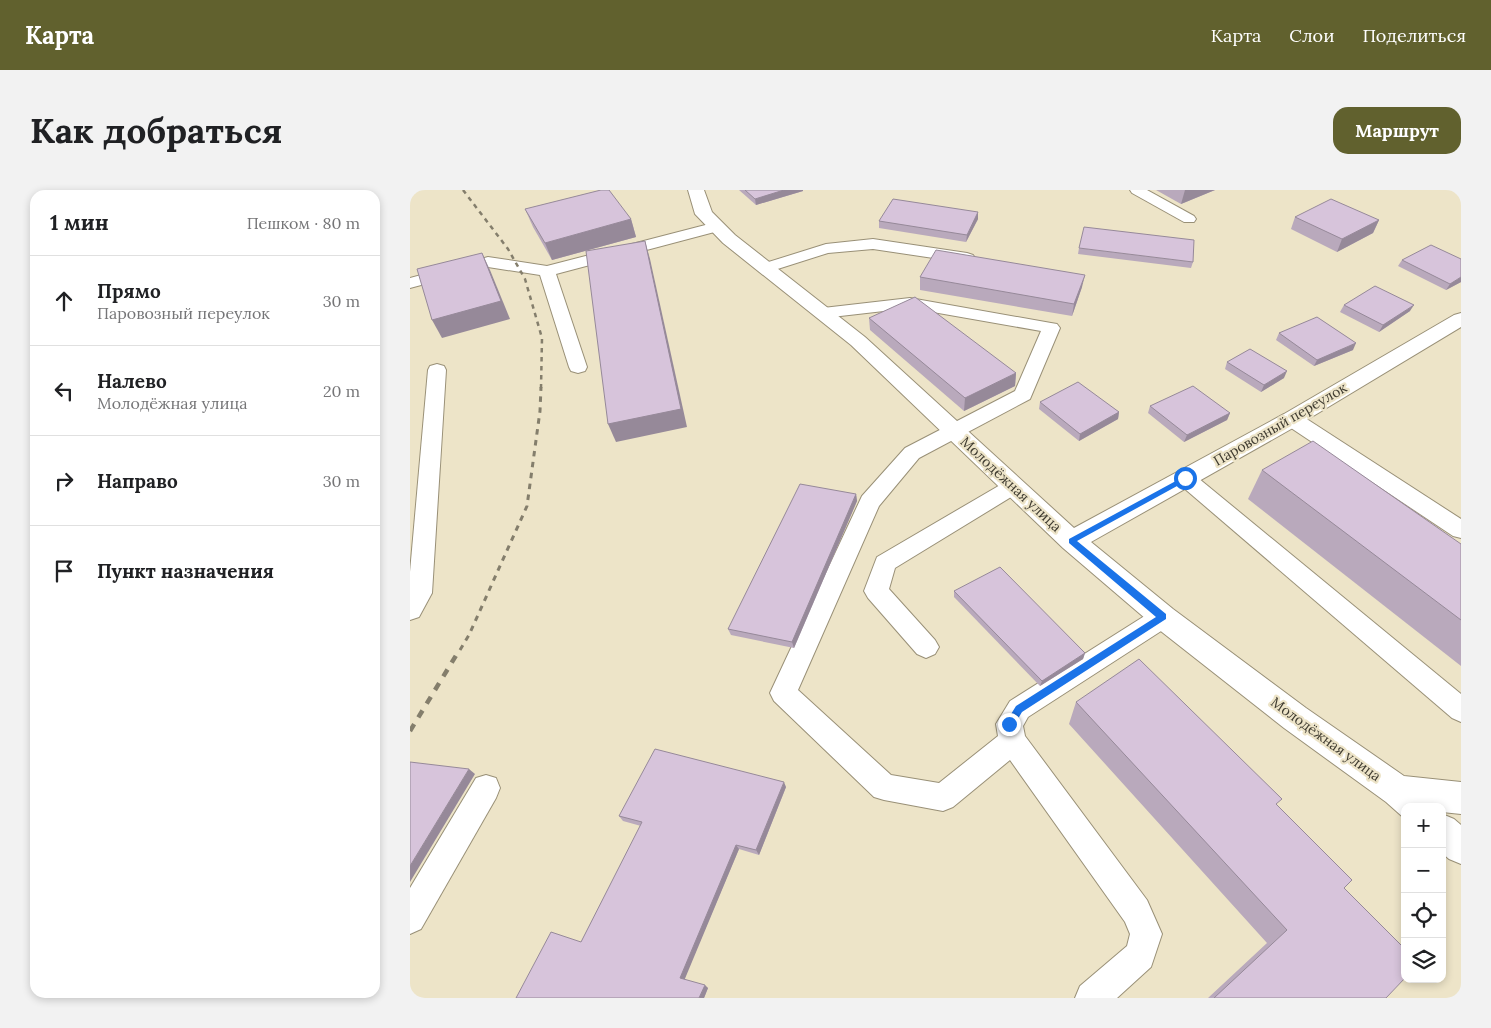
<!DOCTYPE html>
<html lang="ru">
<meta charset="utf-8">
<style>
body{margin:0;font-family:Lora,serif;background:#f2f2f2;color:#202124}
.controls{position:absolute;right:15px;bottom:15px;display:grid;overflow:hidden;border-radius:10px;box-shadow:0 2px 8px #0003}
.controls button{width:45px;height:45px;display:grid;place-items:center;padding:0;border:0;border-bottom:1px solid #e0e0e0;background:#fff;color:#202124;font:25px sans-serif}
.stop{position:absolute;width:15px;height:15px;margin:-11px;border:4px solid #1a73e8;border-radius:50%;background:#fff}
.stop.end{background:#1a73e8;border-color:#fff;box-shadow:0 1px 5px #0008}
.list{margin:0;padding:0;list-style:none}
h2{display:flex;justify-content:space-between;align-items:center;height:65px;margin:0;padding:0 20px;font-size:21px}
h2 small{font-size:16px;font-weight:400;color:#757577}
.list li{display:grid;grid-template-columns:32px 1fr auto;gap:15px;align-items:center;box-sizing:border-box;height:90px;padding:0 20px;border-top:1px solid #e0e0e0}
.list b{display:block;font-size:19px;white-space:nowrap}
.list p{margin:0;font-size:16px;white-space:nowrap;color:#757577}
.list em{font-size:16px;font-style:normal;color:#757577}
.icon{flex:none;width:28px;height:28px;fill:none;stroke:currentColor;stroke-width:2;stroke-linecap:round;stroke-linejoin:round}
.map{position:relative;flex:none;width:1051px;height:808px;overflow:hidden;border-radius:15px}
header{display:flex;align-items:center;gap:30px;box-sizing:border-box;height:70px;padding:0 25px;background:#61612e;color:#fff}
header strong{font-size:24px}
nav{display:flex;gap:28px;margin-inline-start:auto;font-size:18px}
.intro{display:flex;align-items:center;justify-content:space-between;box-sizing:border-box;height:120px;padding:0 30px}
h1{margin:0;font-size:35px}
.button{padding:12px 22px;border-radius:15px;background:#61612e;color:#fff;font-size:18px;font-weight:700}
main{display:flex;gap:30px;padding:0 30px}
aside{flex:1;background:#fff;border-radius:15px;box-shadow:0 2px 8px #0003}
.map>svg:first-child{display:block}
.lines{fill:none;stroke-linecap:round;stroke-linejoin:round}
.service-casing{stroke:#999077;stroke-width:2}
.minor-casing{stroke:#999077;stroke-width:2}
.service{fill:#fff;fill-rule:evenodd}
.minor{fill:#fff;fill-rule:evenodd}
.rail-far2{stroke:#847e6c;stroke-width:2.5;stroke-dasharray:4.5 4.5;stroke-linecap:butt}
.rail-far1{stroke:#847e6c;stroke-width:3;stroke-dasharray:5.5 5.5;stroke-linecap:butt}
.rail{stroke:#847e6c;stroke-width:4.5;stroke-dasharray:8 8;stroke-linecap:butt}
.wall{fill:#b9a9bc}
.shaded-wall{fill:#968999}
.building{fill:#d7c4db;stroke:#968999}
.route{fill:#1a73e8}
.labels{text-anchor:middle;stroke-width:4.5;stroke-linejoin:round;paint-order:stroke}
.street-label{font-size:14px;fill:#3f3b30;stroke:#ede4c8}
</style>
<header>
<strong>Карта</strong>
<nav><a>Карта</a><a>Слои</a><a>Поделиться</a></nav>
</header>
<div class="intro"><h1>Как добраться</h1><a class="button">Маршрут</a></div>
<main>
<aside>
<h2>1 мин<small>Пешком · 80 m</small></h2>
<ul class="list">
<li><svg class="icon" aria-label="ahead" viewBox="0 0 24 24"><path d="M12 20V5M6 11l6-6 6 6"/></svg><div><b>Прямо</b><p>Паровозный переулок</p></div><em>30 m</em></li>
<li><svg class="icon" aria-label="left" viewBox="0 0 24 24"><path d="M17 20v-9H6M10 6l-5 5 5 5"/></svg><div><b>Налево</b><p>Молодёжная улица</p></div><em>20 m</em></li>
<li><svg class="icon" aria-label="right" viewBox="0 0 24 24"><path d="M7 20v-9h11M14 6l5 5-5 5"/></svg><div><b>Направо</b></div><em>30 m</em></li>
<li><svg class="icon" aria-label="arrive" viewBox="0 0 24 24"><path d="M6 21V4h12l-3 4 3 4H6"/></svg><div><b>Пункт назначения</b></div></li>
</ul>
</aside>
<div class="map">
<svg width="1051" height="808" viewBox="0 0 1051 808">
<rect width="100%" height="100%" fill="#ede4c8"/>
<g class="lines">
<!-- service casing -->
<g class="service-casing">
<g id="service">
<polygon points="720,0 737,0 784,26 786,29 784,32 774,32 722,3"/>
<polygon points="307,32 312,34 315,37 312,40 146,84 177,177 175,181 168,183 161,181 159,177 130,85 78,77 0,98 0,88 78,67 137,76"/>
<polygon points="463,49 557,63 563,65 565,68 563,71 557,73 463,59 418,63 355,83 349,81 347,78 349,75 416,54"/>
<polygon points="500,108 641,133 647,134 650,138 620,209 509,268 469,316 388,500 481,585 529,593 588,546 586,534 600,511 744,420 753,417 762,420 765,427 762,434 618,527 613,536 615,546 737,710 752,744 741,777 707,808 665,808 670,796 717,756 720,744 715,732 600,570 543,617 533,621 474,610 464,607 364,511 360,503 452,306 495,258 605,201 631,141 500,118 413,128 407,127 404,123 407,119 413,118"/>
<polygon points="27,174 34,176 36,180 22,403 9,427 0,430 0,382 18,180 20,176"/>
<polygon points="882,223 889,224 1051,329 1051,348 1043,346 875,234 872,229 875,224"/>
<polygon points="775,281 782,283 1051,504 1051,532 1042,528 768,293 764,288 768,283"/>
<polygon points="604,288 611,291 615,296 611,301 485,378 479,399 525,450 529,457 525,464 516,468 507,464 458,408 454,401 467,367 597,291"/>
<polygon points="76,585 86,588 90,598 86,608 11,739 0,744 0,698 66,588"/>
</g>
</g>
<!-- minor casing -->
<g class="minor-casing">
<g id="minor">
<polygon points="278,0 294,0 302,22 325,45 455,147 664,338 874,224 1044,125 1051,123 1051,137 890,234 681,352 763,419 896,518 994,586 1051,592 1051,624 1032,622 1032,617 995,617 994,628 976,612 874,538 743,435 653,358 441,155 313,53 285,24"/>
<polygon points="1032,624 1044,629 1051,635 1051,674 1039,669 1032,663"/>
</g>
</g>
<!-- service -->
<use href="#service" class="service"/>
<!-- minor -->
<use href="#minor" class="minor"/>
<!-- rail-far2 -->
<polyline class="rail-far2" points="53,0 98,59 115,89 132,148 131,198"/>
<!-- rail-far1 -->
<polyline class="rail-far1" points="50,460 59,445 117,316 130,221 131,197"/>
<!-- rail -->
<polyline class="rail" points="0,541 50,459"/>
</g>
<!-- wall -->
<g class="wall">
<polygon points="329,0 393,0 393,1 346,15"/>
<polygon points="746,0 805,0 771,14"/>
<polygon points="115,19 221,29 226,47 142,70 123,37"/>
<polygon points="885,27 969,30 963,43 927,62 881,39"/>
<polygon points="568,29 556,52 469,38 469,31"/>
<polygon points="669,58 783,72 781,78 668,64"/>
<polygon points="992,70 1051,92 1036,100 988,76"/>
<polygon points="510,87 672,97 662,126 510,100"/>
<polygon points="934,115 1000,121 969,142 930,122"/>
<polygon points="459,128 606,183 605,196 554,221 460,140"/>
<polygon points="869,143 943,160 904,176 866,150"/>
<polygon points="817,172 874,188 851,202 815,179"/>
<polygon points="630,212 709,222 708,229 669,251 629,219"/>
<polygon points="740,216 820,223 817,230 774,252 738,223"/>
<polygon points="852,280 1051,354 1051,476 838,309"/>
<polygon points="446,304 447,311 384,458 321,445 318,439"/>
<polygon points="544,401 675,463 673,469 630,496 544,407"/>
<polygon points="666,512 866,615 934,698 976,808 798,808 857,753 659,534"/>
<polygon points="376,597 349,665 329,659 274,789 298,798 294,808 106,808 171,752 231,636 213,631 209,626"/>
</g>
<!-- shaded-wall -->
<g class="shaded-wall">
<polygon points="374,0 393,0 393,1 346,15 345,9"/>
<polygon points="775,0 805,0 771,14"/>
<polygon points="568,22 568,29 556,52 557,45"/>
<polygon points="221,29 226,47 142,70 135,53"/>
<polygon points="969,30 963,43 927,62 932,49"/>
<polygon points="235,51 240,69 277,237 206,252 198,234"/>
<polygon points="72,63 80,80 100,129 32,148 22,130"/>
<polygon points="675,85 672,97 662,126 664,114"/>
<polygon points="1051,87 1051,92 1036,100 1040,94"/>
<polygon points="1004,115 1000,121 969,142 973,135"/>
<polygon points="946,153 943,160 904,176 907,170"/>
<polygon points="877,181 874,188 851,202 854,195"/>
<polygon points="606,183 605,196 554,221 555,208"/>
<polygon points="709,222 708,229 669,251 670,244"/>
<polygon points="820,223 817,230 774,252 777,245"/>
<polygon points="446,304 447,311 384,458 382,452"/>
<polygon points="675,463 673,469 630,496 632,491"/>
<polygon points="59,579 65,584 0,692 0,676"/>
<polygon points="374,592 376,597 349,665 346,660"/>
<polygon points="326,655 329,659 274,791 270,788"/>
<polygon points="295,795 298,798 294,808 289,808"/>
</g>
<!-- building -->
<g class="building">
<polygon points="191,0 199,0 221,29 135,53 115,19"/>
<polygon points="335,0 374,0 345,9"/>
<polygon points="483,9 568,22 557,45 469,31"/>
<polygon points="921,9 969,30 932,49 885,27"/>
<polygon points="674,37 784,50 783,72 669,58"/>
<polygon points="235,51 271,219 198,234 176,61"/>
<polygon points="1021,55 1051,69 1051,87 1040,94 992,70"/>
<polygon points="526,60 675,85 664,114 510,87"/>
<polygon points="72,63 91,111 22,130 7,79"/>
<polygon points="965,96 1004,115 973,135 934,115"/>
<polygon points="505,107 606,183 555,208 459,128"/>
<polygon points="907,127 946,153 907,170 869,143"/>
<polygon points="840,159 877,181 854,195 817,172"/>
<polygon points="668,192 709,222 670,244 630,212"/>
<polygon points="783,196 820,223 777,245 740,216"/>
<polygon points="903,251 1051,354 1051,430 852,280"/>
<polygon points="390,294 446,304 382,452 318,439"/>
<polygon points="590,377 675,463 632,491 544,401"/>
<polygon points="729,469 872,609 866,614 942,690 934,698 995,759 995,788 976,808 804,808 877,740 666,512"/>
<polygon points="245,559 374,592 346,660 326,655 270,788 295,795 289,808 106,808 141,742 171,752 232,632 209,626"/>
<polygon points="0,572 59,579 0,676"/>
</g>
<!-- route -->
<polygon class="route" points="775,286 778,287 778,290 667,351 756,424 756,429 612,522 603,537 596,537 595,534 606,516 746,427 659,353 659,349"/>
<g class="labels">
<!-- street labels -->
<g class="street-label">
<text transform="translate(870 234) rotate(-30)" y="5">Паровозный переулок</text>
<text transform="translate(601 294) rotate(43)" y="5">Молодёжная улица</text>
<text transform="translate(916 549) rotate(36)" y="5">Молодёжная улица</text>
</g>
</g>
</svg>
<div class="controls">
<button>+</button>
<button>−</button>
<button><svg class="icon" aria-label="locate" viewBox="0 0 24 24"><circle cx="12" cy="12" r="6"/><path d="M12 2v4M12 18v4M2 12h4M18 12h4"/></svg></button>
<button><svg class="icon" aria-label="layers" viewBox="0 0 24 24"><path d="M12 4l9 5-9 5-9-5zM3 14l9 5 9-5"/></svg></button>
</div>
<div class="stop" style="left:775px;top:288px"></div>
<div class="stop end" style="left:599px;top:534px"></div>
</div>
</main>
